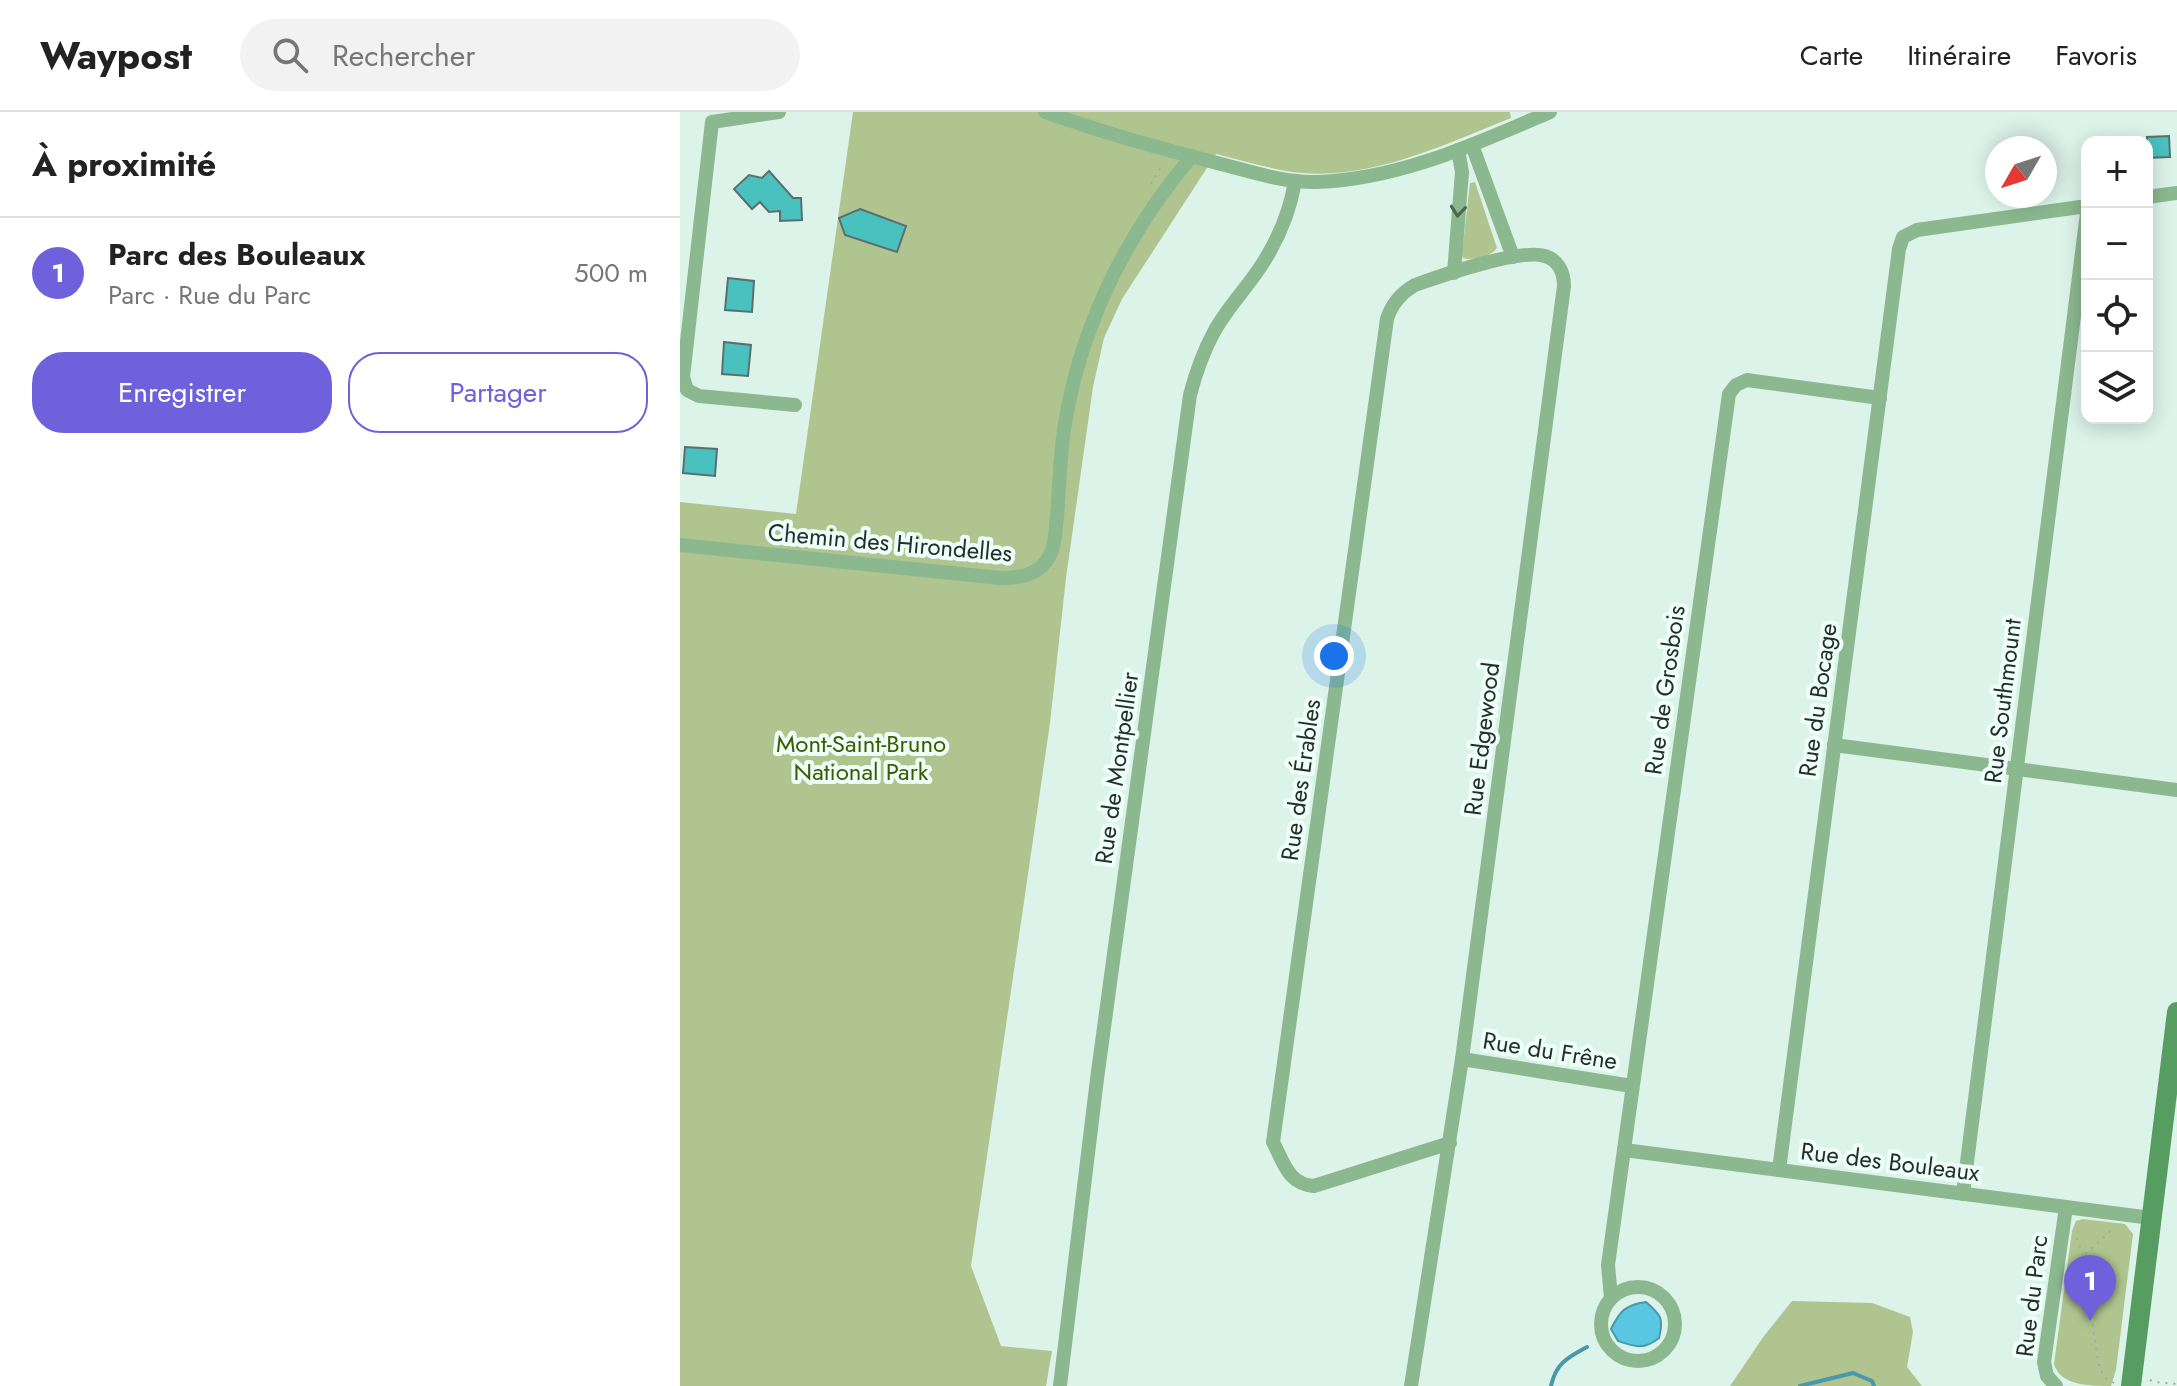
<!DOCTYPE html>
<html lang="fr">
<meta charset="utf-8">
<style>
body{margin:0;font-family:Jost,sans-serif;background:#f2f2f2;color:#222}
.controls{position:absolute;right:24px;top:24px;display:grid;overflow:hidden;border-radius:16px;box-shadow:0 4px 20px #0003}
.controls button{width:72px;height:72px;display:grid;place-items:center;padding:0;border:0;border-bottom:2px solid #e0e0e0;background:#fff;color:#222;font:40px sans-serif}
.compass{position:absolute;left:1305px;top:24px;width:72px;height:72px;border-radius:50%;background:#fff;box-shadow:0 4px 20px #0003;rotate:231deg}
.you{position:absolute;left:654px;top:544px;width:28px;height:28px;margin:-20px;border:6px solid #fff;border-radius:50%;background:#1a73e8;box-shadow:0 0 0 12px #1a73e833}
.badge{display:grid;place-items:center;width:52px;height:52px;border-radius:50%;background:#6e61db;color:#fff;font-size:26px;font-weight:700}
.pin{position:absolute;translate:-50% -66px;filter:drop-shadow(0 2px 4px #0008)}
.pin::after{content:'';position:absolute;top:42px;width:28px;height:24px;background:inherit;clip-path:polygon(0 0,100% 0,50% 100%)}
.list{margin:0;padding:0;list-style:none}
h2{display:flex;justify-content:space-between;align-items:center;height:104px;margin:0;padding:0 32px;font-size:34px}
h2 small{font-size:26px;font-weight:400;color:#767676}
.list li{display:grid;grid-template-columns:52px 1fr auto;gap:24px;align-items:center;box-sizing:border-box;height:112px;padding:0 32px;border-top:2px solid #e0e0e0}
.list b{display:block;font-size:30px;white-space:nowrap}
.list p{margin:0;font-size:26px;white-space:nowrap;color:#767676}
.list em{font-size:26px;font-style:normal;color:#767676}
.actions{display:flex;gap:16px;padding:24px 32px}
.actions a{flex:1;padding:18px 0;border:2px solid #6e61db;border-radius:32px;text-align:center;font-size:28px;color:#6e61db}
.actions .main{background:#6e61db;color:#fff}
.icon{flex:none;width:44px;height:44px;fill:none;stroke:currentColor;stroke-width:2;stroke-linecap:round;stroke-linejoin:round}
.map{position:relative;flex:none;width:1497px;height:1274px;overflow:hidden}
header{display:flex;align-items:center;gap:48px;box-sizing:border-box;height:112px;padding:0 40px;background:#fff;border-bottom:2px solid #e0e0e0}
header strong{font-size:38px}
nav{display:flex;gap:44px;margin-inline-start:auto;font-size:28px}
.search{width:560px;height:72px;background:#f2f2f2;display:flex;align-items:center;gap:20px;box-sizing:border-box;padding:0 28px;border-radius:44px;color:#767676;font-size:30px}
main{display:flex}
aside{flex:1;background:#fff}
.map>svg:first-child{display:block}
.green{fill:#b0c48f}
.water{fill:#59c7e1;stroke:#4999aa;stroke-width:2}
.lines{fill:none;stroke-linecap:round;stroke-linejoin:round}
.stream{stroke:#4999aa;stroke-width:4}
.building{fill:#49c2bf;stroke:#5a706f;stroke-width:2}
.path{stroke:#9baea7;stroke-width:2;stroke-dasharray:2 6;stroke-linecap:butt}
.street{stroke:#8bb88f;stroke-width:14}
.secondary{stroke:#579c61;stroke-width:20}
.oneway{stroke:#4e6553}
.labels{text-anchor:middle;stroke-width:8;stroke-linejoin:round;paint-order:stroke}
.street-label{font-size:24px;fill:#252e2b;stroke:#edfff8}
.park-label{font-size:24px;fill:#425900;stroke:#edfff8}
</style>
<header>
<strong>Waypost</strong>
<div class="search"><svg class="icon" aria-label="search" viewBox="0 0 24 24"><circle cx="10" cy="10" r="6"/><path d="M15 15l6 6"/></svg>Rechercher</div>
<nav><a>Carte</a><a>Itinéraire</a><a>Favoris</a></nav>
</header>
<main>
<aside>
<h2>À proximité<small></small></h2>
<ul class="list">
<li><span class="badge">1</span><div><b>Parc des Bouleaux</b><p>Parc · Rue du Parc</p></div><em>500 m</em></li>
</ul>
<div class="actions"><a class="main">Enregistrer</a><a>Partager</a></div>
</aside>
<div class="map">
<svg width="1497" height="1274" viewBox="0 0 1497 1274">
<rect width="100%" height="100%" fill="#dcf3ea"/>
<!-- green -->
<g class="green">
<path d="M173,0H830L831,6C766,32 694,67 622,61C593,58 564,49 536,42L442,187L424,226L413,275L386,466L370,611L291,1154L321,1234L372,1239L366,1274H0V390L116,402Z"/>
<path d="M795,70L817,136C812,144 792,149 783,146L782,142L790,71Z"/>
<path d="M1403,1107L1445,1112L1453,1122L1436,1258L1431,1274C1411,1274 1380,1274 1374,1252L1392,1119L1396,1109Z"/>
<polygon points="1112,1189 1192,1191 1230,1205 1233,1220 1227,1255 1242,1274 1050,1274 1084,1224"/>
</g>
<!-- water -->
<path class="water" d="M966,1190C981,1203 984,1206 979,1226C964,1238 956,1235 938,1229L931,1217C940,1199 945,1193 966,1190Z"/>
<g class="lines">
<!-- stream -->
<g class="stream">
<path d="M871,1274C876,1251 887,1246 907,1235"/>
<polyline points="1120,1274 1173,1261 1192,1269 1194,1274"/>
</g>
</g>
<!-- building -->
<g class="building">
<polygon points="1489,24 1490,45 1467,46 1467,25"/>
<polygon points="89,59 113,86 121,86 122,108 100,109 100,99 89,100 80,90 72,97 54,77 69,63 82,66"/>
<polygon points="180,97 226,114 217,140 165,123 159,106"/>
<polygon points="48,166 74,169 72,200 45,198"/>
<polygon points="44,230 71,233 68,264 42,262"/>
<polygon points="5,335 37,337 35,364 3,361"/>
</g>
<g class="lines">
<!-- path -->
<g class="path">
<polyline points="471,72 479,58 483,55"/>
<polyline points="1397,1126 1403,1144 1418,1250 1424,1265 1434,1271"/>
<polyline points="1392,1151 1403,1144 1433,1117"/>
<polyline points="1470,1268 1474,1270 1497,1272"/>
</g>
<!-- street -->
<g class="street">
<polyline points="99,0 32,10 3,265 7,278 19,284 115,293"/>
<path d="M365,0C423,21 482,37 541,52C572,60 605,71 637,70C720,67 795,32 870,0"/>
<polyline points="792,33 833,145"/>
<polyline points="1467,85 1497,81"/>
<polyline points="774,161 782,60 778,38"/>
<path d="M0,433L320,466C342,466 361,463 371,441C376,430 375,417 377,405C379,378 380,351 383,325C397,221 444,124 512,44"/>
<polyline points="1154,633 1497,678"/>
<polyline points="782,947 952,974"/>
<polyline points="944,1038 1471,1106"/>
<polyline points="1099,1058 1219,137 1223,125 1237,118 1407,94"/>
<polyline points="1283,1082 1407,101"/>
<circle cx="958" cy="1212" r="37"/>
<polyline points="931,1186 928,1153 1049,282 1056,273 1067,268 1200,286"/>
<path d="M380,1274L417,967L510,283C516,260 523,240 534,220C547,196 566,177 581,154C598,128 610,100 615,69"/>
<path d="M731,1274L782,947L884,174C884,160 878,148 865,144C841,136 760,164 735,173C721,181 712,191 707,207L593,1030C604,1051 608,1072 634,1074L770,1031"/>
<polyline points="1376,1274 1367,1264 1364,1250 1386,1095"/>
</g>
<!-- secondary -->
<polyline class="secondary" points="1451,1274 1497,900"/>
</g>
<!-- one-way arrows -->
<defs><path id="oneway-chevron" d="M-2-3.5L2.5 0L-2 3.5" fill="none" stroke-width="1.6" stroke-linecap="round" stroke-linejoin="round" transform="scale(2)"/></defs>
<use class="oneway" href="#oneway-chevron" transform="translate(778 99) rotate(96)"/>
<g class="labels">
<!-- street labels -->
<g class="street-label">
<text transform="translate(210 431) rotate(5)" y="8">Chemin des Hirondelles</text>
<text transform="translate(985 578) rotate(-82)" y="8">Rue de Grosbois</text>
<text transform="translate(1138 588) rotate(-82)" y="8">Rue du Bocage</text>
<text transform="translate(1323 589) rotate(-83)" y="8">Rue Southmount</text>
<text transform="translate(802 627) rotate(-83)" y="8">Rue Edgewood</text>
<text transform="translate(437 656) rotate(-82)" y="8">Rue de Montpellier</text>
<text transform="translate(621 668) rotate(-82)" y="8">Rue des Érables</text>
<text transform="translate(870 939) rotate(9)" y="8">Rue du Frêne</text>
<text transform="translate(1210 1050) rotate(7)" y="8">Rue des Bouleaux</text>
<text transform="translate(1352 1184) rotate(-83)" y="8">Rue du Parc</text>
</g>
<!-- park labels -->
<g class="park-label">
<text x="181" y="640">Mont-Saint-Bruno<tspan x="181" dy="28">National Park</tspan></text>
</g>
</g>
</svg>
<div class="controls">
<button>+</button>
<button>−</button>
<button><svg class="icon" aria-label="locate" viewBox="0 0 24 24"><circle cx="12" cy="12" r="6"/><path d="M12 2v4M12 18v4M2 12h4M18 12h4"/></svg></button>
<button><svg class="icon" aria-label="layers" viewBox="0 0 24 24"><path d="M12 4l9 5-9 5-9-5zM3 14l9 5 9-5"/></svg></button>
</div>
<svg class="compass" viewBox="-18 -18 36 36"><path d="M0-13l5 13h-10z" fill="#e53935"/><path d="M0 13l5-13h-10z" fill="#767676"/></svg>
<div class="you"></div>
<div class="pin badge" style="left:1410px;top:1209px">1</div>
</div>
</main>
